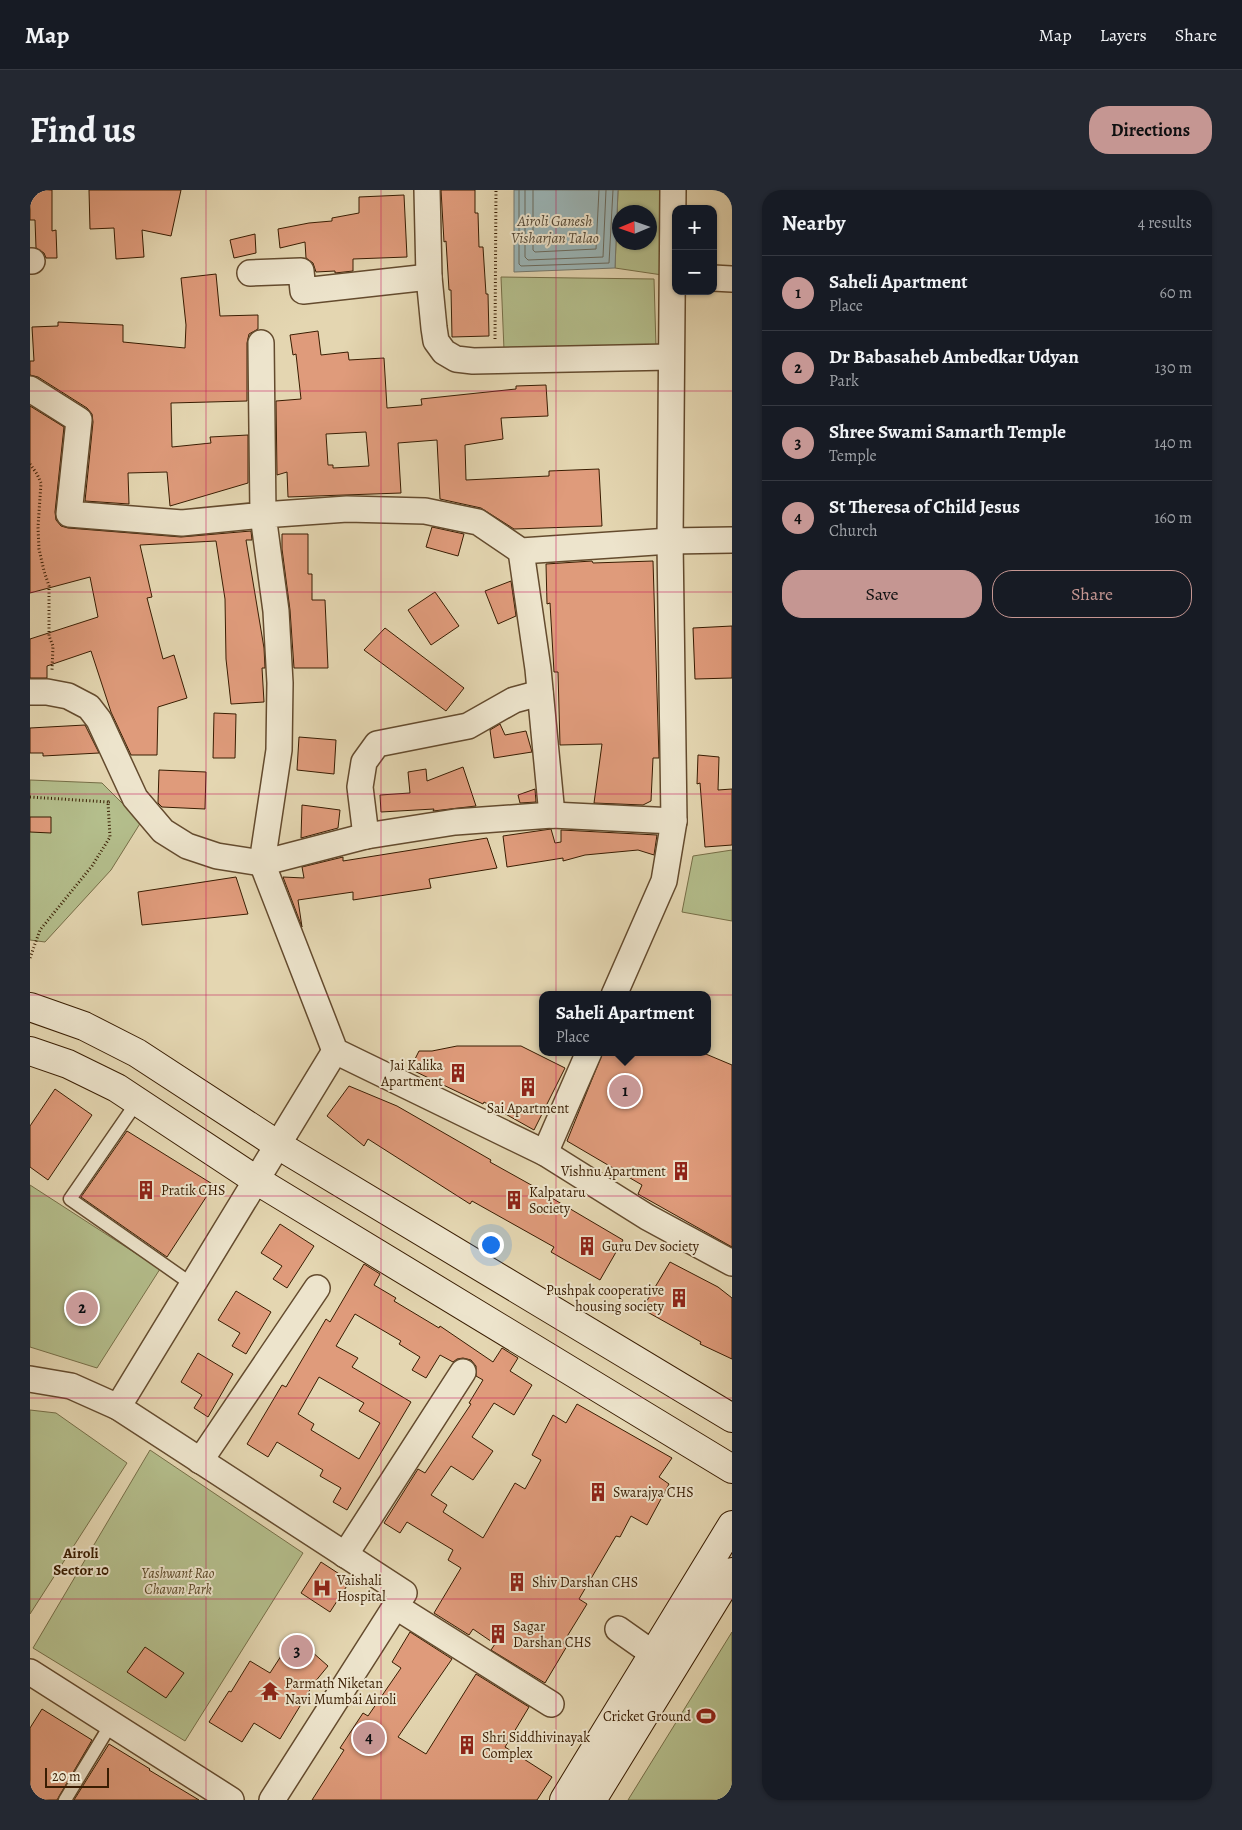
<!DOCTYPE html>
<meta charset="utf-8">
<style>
body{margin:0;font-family:Alegreya,serif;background:#242831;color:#f1f3f6}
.controls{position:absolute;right:15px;top:15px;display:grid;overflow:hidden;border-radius:10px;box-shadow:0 1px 4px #0004}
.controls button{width:45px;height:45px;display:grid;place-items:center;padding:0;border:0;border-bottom:1px solid #363941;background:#171b24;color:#f1f3f6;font:25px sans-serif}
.compass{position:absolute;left:582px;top:15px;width:45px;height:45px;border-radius:50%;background:#171b24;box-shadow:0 1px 4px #0004;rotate:268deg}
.scale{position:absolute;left:15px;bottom:12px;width:64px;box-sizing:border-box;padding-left:5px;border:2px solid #391d02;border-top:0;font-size:14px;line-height:18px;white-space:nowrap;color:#391d02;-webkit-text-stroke:4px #ede4cc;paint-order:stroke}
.you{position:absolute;left:460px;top:1054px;width:18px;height:18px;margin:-12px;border:4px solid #fff;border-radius:50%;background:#1a73e8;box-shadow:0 0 0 8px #1a73e833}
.badge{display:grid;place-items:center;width:32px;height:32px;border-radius:50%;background:#c59692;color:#111;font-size:16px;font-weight:700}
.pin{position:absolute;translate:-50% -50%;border:2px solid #fff;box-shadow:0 1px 5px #0006}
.popup{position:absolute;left:509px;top:801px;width:172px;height:65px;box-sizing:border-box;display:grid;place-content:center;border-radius:10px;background:#171b24;filter:drop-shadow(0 1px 4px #0005);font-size:16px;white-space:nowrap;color:#9ea1a6}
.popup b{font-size:19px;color:#f1f3f6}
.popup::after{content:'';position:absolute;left:50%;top:100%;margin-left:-10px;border:10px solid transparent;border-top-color:#171b24}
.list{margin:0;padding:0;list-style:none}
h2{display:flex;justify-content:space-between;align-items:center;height:65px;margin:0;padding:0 20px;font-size:21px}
h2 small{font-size:16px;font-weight:400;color:#9ea1a6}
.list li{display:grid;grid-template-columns:32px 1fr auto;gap:15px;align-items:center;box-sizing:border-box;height:75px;padding:0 20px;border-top:1px solid #363941}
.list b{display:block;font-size:19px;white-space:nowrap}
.list p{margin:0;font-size:16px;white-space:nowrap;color:#9ea1a6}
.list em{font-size:16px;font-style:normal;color:#9ea1a6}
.actions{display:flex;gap:10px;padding:15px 20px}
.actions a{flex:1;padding:11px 0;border:1px solid #c59692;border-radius:20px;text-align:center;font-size:18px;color:#c59692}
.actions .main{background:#c59692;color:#111}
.map{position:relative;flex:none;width:702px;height:1610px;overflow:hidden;border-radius:20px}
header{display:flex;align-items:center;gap:30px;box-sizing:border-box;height:70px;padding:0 25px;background:#171b24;border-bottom:1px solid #363941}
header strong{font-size:24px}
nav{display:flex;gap:28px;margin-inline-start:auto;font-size:18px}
.intro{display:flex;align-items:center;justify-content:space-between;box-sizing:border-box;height:120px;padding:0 30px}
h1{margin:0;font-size:35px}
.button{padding:12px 22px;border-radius:20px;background:#c59692;color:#111;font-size:18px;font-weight:700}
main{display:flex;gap:30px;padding:0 30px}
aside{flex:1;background:#171b24;border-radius:20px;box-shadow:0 1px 4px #0004}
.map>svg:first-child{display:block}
.green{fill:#b4be8c;stroke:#766e47;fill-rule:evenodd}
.water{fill:#9bb6b8;stroke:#74796f}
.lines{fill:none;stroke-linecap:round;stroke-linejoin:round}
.shore{stroke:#6a6a5d;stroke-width:1}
.building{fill:#df9b7b;stroke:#391d02;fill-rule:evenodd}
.lane-casing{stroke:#644b2e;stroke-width:15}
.street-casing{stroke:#644b2e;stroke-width:28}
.secondary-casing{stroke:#391d02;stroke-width:30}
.path{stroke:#391d02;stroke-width:3;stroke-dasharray:1 2.5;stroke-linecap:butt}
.lane{stroke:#ede4cc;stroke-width:12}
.street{stroke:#ede4cc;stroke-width:25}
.secondary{stroke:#ede4cc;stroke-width:28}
.grid{fill:none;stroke:#c2185b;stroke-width:1;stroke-opacity:0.55}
.labels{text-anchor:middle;stroke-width:4;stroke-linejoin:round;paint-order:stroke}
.poi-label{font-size:14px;fill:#391d02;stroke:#ede4cc;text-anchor:start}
.park-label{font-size:14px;font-style:italic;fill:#584524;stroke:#ede4cc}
.water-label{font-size:15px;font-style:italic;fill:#564b39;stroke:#ede4cc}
.neighbourhood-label{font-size:15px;font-weight:bold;fill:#391d02;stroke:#ede4cc}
</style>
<header>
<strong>Map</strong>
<nav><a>Map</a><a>Layers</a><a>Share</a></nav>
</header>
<div class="intro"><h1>Find us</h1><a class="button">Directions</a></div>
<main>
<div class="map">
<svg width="702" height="1610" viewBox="0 0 702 1610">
<rect width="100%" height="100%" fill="#e4d6b1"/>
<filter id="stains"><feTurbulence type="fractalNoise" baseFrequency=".004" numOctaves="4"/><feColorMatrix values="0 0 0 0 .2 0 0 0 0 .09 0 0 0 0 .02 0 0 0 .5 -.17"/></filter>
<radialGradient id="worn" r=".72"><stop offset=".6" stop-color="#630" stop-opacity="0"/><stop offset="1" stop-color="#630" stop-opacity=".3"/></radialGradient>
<!-- green -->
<g class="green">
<path d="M588,0H640L639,86L585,78ZM590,22H620V52H590Z"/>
<polygon points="471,87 624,89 626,157 474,160"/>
<polygon points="0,590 72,593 111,632 81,680 15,752 0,750"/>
<polygon points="702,660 702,731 652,722 663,666"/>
<polygon points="0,995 130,1079 67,1178 0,1157"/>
<polygon points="0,1220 26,1223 97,1273 0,1424"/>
<polygon points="120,1260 273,1363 155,1551 3,1458"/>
<polygon points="702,1442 702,1610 598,1610"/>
</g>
<!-- water -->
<polygon class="water" points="484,0 588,0 585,78 484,82"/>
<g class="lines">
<!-- shore -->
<g class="shore">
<polyline points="489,0 489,74 491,76 579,73 583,0"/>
<polyline points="495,0 495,67 498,70 573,67 576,0"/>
<polyline points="503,0 503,60 505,62 566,59 569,0"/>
</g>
</g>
<!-- building -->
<g class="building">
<polygon points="0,0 22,0 22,41 26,40 27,68 16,68 14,63 6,58 5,30 0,30"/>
<polygon points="59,0 151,0 141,46 112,40 114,67 86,69 84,38 60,39"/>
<polygon points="411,0 445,0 445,23 448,23 449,57 453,57 456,104 458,104 459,146 422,147 421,100 419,100 416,51 414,52"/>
<polygon points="374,5 377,67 323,69 323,81 305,83 305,81 286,82 283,73 276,68 275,52 250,58 248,39 279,33 302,31 302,28 329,23 329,7"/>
<polygon points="225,44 226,63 204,68 200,50"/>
<polygon points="186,84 190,126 228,125 228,139 219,144 217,153 217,211 141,213 142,257 181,253 180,247 218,245 218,293 140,316 137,282 98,283 99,314 55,311 63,232 62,224 57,218 8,187 0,185 0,171 4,171 2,137 28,136 28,132 93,135 93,152 155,158 156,135 151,88"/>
<path d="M288,141L291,165L318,162L319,170L354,168L357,218L392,215L391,209L486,199V196L516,195L518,226L471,228L473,249L435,255L436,290L519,286V281L569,279L572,336L484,339L451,318L410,309L407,250L368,253L371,303L258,307L257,282L247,285L246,211L271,209L266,164L263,165L260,145ZM336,242L339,276L303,278V275H298L296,244Z"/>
<polygon points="0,216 34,237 25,322 26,330 31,336 38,338 151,347 221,341 222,350 216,350 234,458 235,478 232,478 234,512 201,514 196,469 195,409 186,351 110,355 122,407 117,408 133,469 144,465 157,508 128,517 127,565 101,565 81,522 61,461 17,476 17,488 0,488 0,449 68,427 60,387 0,403"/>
<polygon points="402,337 434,344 428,366 396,357"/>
<polygon points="252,344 278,344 278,384 282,384 282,410 295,410 298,478 264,478 260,420 252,359"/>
<polygon points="562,371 563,373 623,371 629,568 623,568 621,611 613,615 564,613 572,554 530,555 528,482 524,482 520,413 517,414 516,374"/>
<polygon points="481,391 486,426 468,434 455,401"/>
<polygon points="405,402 429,436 401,455 378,420"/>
<polygon points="702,436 702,488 665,489 663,438"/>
<polygon points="355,438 434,498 416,521 334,460"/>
<polygon points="184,523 206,524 205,568 183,568"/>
<polygon points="470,534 475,545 496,541 502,562 464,568 460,540"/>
<polygon points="55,535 69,563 13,566 13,563 0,563 0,538"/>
<polygon points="269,547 306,550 304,584 267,580"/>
<polygon points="668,565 689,567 688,600 702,599 702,655 675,657 670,593 667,594"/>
<polygon points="433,577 446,616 403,621 404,619 351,622 350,605 380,603 378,582 396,579 397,591"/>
<polygon points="129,580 176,582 175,619 132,617 128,613"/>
<polygon points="505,599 506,612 490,613 488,605"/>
<polygon points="272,615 310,620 308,638 271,648"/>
<polygon points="0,627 21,627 21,643 0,642"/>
<polygon points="521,639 525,653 531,652 531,640 627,645 624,665 608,660 555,665 533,671 533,668 477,677 473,646"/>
<polygon points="457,648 467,678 399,689 401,698 323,710 323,702 268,710 272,737 253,687 274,688 272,677 313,667 313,671"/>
<polygon points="206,687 218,724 112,735 108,702"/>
<polygon points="427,856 491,856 535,878 504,940 454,912 453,914 380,879 389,861 402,861"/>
<polygon points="573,862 671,862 702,875 702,1057 608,1004 612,995 537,951"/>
<polygon points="319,896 367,916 461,970 460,972 521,1006 520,1007 593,1050 570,1090 521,1062 524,1057 442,1011 440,1014 338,949 334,956 297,926"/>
<polygon points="25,899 62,925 18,990 0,977 0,936"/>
<polygon points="97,941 184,995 137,1067 51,1007"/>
<polygon points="250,1034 284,1056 257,1098 243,1089 252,1076 231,1063"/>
<polygon points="640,1072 688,1097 702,1108 702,1169 670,1154 671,1152 612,1119"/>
<path d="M334,1074L350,1084L344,1095L366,1108L364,1111L409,1138L410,1136L463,1172L472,1158L488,1168L480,1181L502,1195L484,1225L464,1213L442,1247L463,1261L443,1290L421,1276L401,1305L417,1315L413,1322L453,1348L485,1293L495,1299L511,1270L502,1265L523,1225L536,1233L547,1214L642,1268L629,1287L639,1294L617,1335L601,1326L590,1347L586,1346L549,1409L557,1414L533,1453L537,1456L515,1493L461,1460L465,1454L443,1439L439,1445L404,1423L431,1378L418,1370L423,1360L377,1332L370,1343L354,1333L388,1279L395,1283L441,1214L439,1213L453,1190L446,1186V1176L441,1170L433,1168L427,1169L423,1172L410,1165L396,1188L382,1180L390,1167L369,1154L371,1151L325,1124L306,1156L328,1168L322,1177L381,1212L317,1320L303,1312L311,1298L290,1286L293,1280L247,1252L238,1267L217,1254L252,1195L256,1197L296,1129L300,1132ZM289,1187L334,1213L329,1221L350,1233L329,1269L281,1240L284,1234L268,1224Z"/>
<polygon points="206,1101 241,1122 216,1164 202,1156 210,1143 188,1130"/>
<polygon points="168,1163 203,1184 178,1227 164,1218 172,1205 151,1192"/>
<polygon points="291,1372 320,1391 300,1422 271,1403"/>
<polygon points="380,1442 422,1469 368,1547 396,1564 446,1484 499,1517 475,1557 522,1587 507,1610 282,1610 314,1560 310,1558 333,1523 338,1526 371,1478 362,1472"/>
<polygon points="264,1446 298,1476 284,1493 250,1549 224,1533 212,1552 179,1532 199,1501 201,1502 220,1471 240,1483"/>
<polygon points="115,1457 154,1483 136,1508 97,1482"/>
<polygon points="12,1519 62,1550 27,1610 0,1610 0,1538"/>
<polygon points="79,1554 120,1579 119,1580 169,1610 44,1610"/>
</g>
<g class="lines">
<!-- lane casing -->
<g class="lane-casing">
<g id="lane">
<polyline points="107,912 40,1009 163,1095"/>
<polyline points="35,1610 81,1534"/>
</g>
</g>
<!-- street casing -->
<g class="street-casing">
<g id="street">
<polyline points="397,0 399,87 404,138 406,151 414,162 426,169 443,171 640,167"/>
<polyline points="0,71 2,71"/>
<polyline points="220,83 271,81 273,101 399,87"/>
<polyline points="683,88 702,89"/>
<polyline points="0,199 49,230 39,324 152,333 233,325 231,153"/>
<polyline points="702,350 640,351 491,361 448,332 395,321 317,319 233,325 246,421 250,493 249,560 232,673 305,861 515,963 617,1027 702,1073"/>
<polyline points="491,361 508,479 522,625"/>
<polyline points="0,502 17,502 38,506 59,517 69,530 105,608 133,641 157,656 187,666 232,673 336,646 425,632 522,625 644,631"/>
<polyline points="336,646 330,597 334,572 347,554 438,536 484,510 510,503"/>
<polyline points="584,805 634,691 644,631 640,351 643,0"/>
<polyline points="515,963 559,862"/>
<polyline points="0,1189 41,1196 88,1217 374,1403 242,1610"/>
<polyline points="88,1217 305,861"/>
<polyline points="170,1271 287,1098"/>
<polyline points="315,1365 433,1182"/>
<polyline points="365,1416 521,1514"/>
<polyline points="588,1439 639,1475"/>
<polyline points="0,1482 201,1610"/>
</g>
</g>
<!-- secondary casing -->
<g class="secondary-casing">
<g id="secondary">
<polyline points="0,817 54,836 107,863 248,955 702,1228"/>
<polyline points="0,861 38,874 87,898 226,990 702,1279"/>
<polyline points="534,1610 702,1335"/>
<polyline points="562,1610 702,1382"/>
</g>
</g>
<!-- path -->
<g class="path">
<polyline points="465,149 466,0"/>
<polyline points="0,274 7,284 11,293 8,337 9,359 14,381 19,396 19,446 23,456 22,480"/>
<polyline points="0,607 78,612"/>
<polyline points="0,768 10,740 62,676 80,647 78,612 81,611"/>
</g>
<!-- lane -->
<use href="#lane" class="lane"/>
<!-- street -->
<use href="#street" class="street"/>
<!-- secondary -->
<use href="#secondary" class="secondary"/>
</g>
<!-- grid -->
<path class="grid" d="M176,0V1610M351,0V1610M526,0V1610M0,201H702M0,402H702M0,604H702M0,805H702M0,1006H702M0,1208H702M0,1409H702"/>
<!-- icons -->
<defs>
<g id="building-bare" transform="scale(1.5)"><path d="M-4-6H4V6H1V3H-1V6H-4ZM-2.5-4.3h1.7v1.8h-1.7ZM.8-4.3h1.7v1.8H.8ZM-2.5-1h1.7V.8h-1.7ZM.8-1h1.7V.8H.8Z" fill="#8f2418" stroke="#ede4cc" stroke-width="2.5" paint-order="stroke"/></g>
<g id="hospital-bare" transform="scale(1.5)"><path d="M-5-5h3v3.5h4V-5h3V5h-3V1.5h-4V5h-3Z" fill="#8f2418" stroke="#ede4cc" stroke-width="2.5" paint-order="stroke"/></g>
<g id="temple-bare" transform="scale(1.5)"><path d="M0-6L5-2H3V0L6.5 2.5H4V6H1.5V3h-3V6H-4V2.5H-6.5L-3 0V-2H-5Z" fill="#8f2418" stroke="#ede4cc" stroke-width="2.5" paint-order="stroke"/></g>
<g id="stadium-bare" transform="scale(1.5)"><path d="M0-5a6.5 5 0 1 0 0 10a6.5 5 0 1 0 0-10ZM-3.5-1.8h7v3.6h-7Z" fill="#8f2418" stroke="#ede4cc" stroke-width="2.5" paint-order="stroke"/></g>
</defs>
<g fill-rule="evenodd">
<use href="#building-bare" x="428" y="883"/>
<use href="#building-bare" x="498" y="897"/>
<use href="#building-bare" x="651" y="981"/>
<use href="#building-bare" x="116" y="1000"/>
<use href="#building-bare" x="484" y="1010"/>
<use href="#building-bare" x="557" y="1056"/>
<use href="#building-bare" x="649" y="1108"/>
<use href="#building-bare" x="568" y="1302"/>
<use href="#building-bare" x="487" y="1392"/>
<use href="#hospital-bare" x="292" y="1398"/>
<use href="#building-bare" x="468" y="1444"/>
<use href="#temple-bare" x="240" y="1501"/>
<use href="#stadium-bare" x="676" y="1526"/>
<use href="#building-bare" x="437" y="1555"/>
</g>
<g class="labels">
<!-- poi labels -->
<g class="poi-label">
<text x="413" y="880" text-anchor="end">Jai Kalika<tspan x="413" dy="16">Apartment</tspan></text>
<text x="498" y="923" text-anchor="middle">Sai Apartment</text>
<text x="636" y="986" text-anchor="end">Vishnu Apartment</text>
<text x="131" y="1005">Pratik CHS</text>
<text x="499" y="1007">Kalpataru<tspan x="499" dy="16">Society</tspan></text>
<text x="572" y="1061">Guru Dev society</text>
<text x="634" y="1105" text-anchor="end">Pushpak cooperative<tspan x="634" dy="16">housing society</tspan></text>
<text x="583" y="1307">Swarajya CHS</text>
<text x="307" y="1395">Vaishali<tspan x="307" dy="16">Hospital</tspan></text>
<text x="502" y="1397">Shiv Darshan CHS</text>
<text x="483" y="1441">Sagar<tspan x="483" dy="16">Darshan CHS</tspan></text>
<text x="255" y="1498">Parmath Niketan<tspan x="255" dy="16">Navi Mumbai Airoli</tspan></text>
<text x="661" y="1531" text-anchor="end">Cricket Ground</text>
<text x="452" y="1552">Shri Siddhivinayak<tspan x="452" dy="16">Complex</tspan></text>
</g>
<!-- park labels -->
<g class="park-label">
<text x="148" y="1388">Yashwant Rao<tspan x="148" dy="16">Chavan Park</tspan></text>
</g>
<!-- water labels -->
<g class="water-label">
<text x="525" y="36">Airoli Ganesh<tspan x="525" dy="17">Visharjan Talao</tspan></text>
</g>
<!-- neighbourhood labels -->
<g class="neighbourhood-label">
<text x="51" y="1368">Airoli<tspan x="51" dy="17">Sector 10</tspan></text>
</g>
</g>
<rect width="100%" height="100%" filter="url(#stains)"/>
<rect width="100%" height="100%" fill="url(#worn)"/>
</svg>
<div class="controls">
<button>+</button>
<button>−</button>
</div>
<svg class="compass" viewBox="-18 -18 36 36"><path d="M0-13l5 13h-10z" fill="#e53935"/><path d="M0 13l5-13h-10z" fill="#9ea1a6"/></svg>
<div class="scale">20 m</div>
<div class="you"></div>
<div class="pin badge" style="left:595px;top:901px">1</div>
<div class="popup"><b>Saheli Apartment</b>Place</div>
<div class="pin badge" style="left:52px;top:1118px">2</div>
<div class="pin badge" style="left:267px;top:1461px">3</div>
<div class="pin badge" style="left:339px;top:1548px">4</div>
</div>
<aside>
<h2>Nearby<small>4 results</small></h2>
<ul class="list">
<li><span class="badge">1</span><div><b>Saheli Apartment</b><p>Place</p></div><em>60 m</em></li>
<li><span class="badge">2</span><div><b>Dr Babasaheb Ambedkar Udyan</b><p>Park</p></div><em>130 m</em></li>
<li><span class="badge">3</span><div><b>Shree Swami Samarth Temple</b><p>Temple</p></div><em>140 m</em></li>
<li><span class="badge">4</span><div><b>St Theresa of Child Jesus</b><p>Church</p></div><em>160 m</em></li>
</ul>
<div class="actions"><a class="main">Save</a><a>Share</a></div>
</aside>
</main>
